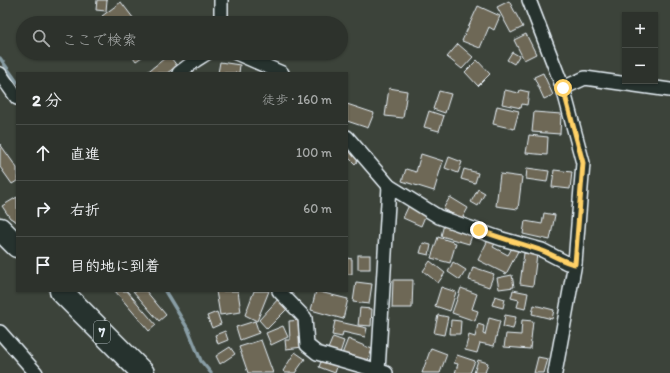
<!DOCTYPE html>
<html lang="ja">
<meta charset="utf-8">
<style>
body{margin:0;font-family:Itim,"Klee One",sans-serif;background:#393e38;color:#f1f3f6}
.controls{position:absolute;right:12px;top:12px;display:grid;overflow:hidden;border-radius:0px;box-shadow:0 1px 3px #0004}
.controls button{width:36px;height:36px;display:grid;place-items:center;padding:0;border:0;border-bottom:1px solid #484d48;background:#2d322c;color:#f1f3f6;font:20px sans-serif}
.stop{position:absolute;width:12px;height:12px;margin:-9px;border:3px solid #ffd166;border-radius:50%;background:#fff}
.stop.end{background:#ffd166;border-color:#fff;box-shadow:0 1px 4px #0008}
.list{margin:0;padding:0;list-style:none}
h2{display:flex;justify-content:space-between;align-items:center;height:52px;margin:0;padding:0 16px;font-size:17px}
h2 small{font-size:13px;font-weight:400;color:#a7aaa9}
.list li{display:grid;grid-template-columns:26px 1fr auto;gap:12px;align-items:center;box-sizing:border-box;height:56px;padding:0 16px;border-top:1px solid #484d48}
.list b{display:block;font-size:15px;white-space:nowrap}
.list em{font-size:13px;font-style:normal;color:#a7aaa9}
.icon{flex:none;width:22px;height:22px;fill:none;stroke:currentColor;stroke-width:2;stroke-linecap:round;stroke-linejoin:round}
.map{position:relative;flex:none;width:670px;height:373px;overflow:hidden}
.search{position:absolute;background:#2d322c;box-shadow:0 1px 3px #0004;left:16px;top:16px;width:332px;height:44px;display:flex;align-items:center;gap:10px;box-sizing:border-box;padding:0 14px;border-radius:22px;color:#a7aaa9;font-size:15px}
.panel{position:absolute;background:#2d322c;box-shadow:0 1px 3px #0004;left:16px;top:72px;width:332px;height:220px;border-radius:0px}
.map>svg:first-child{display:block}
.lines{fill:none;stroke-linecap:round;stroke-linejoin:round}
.stream{stroke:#889da5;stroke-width:3.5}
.building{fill:#6e6857;stroke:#e8f1f8}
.minor-casing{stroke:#e8f1f8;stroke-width:16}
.trunk-casing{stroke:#e8f1f8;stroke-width:25}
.minor{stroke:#26332d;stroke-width:13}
.trunk{stroke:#26332d;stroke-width:22}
.route{stroke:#ffd166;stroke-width:5}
.labels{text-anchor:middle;stroke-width:4;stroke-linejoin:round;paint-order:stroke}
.shield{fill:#26332d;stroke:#aeb8bb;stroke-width:1}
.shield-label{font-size:13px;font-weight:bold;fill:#e8f1f8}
</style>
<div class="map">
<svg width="670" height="373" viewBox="0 0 670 373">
<rect width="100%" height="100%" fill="#3c433a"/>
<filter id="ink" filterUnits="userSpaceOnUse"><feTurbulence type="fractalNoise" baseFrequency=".025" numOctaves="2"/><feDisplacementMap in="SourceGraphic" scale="8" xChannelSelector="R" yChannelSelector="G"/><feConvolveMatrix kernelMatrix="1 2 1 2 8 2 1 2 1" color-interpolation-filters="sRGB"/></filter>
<g filter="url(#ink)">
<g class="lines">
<!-- stream -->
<g class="stream">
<polyline points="0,58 17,82"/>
<polyline points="165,291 188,329 201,361 211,373"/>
</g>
</g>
<!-- building -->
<g class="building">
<polygon points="97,0 107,0 106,11 96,10"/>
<polygon points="509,1 523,27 511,33 497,7"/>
<polygon points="121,2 137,23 108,23 102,16"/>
<polygon points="478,6 500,16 494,30 489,27 480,48 462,41"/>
<polygon points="526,34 536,54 524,60 514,40"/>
<polygon points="458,44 473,57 462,69 447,57"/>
<polygon points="512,52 519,56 514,64 507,60"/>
<polygon points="130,53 148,53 136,61"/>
<polygon points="169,55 177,66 167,73 146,73"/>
<polygon points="477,60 490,74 478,86 465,72"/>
<polygon points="220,62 240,65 239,73 218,73"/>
<polygon points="543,73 553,95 544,99 534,77"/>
<polygon points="389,88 407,91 403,118 385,116"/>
<polygon points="505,90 519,93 520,90 529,92 527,105 522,104 521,108 502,104"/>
<polygon points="439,91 451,94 445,113 433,109"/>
<polygon points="347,104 374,113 368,128 347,121"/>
<polygon points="497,106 519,111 514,129 493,124"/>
<polygon points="429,111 444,116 439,131 424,127"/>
<polygon points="534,112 561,114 560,134 532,132"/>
<polygon points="529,135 548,137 547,155 526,153"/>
<polygon points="0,144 17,168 17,181 12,184 0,167"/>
<polygon points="350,150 360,158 355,164 347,156 347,153"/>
<polygon points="421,154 443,161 434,191 402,181 406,169 416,172"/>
<polygon points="449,157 462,162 458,173 445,168"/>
<polygon points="527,168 549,171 547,182 526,179"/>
<polygon points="464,169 478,173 475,183 461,179"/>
<polygon points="554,170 572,172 570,189 552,187"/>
<polygon points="500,174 522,177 518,209 496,206"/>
<polygon points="478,189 485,193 478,206 471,202"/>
<polygon points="17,197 17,222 10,218 2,206"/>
<polygon points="450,197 468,208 462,219 443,209"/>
<polygon points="409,205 426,214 421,226 403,218"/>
<polygon points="544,213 555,215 550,240 523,234 525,221 542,224"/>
<polygon points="444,224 473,233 469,244 441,236"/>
<polygon points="438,237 456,243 450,263 431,258"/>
<polygon points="489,238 496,242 493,247 508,255 512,248 518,251 506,274 478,260"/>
<polygon points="423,243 431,245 429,255 420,253"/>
<polygon points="524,253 537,254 533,286 520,284"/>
<rect x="358" y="255" width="12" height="14"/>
<polygon points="347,258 352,259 352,274 347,274"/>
<polygon points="430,261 445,273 438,283 423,271"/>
<polygon points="453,262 466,270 460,280 448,272"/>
<polygon points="473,267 494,274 489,287 469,280"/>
<polygon points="512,275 514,287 499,289 497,278"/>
<polygon points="393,280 413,280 412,308 392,308"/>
<polygon points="356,282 372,284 369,304 353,302"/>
<polygon points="441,287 456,292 450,311 435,306"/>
<polygon points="461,288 477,294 472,309 478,311 475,321 452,313"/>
<polygon points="513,290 528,293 525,309 517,307 519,300 511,298"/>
<polygon points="115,291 127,291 156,325 149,331"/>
<polygon points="133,291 146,291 166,315 159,321"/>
<polygon points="216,291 238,291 241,312 220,315"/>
<polygon points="254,291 269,291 257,321 245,315"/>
<polygon points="316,291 348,299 343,319 311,310"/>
<polygon points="495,296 505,299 503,308 492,305"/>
<polygon points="279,298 288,308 267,329 259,320"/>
<polygon points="534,305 554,310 552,319 532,314"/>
<polygon points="360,308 372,309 371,326 358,325"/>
<polygon points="217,312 221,324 212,328 207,316"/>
<polygon points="438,315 448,317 444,335 434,333"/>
<polygon points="505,315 516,317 513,329 503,327"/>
<polygon points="489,318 500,321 494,346 480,343 477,353 465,350 469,335 475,337 478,324 484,326 483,334 485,335"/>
<polygon points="301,320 303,347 286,349 285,340 290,340 289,321"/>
<polygon points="451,320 461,321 460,334 450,334"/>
<polygon points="522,320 533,321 530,349 504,347 506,334 521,335"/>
<polygon points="255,321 259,333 240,340 236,327"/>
<polygon points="335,321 367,328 365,337 343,332 342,337 332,335"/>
<polygon points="283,326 288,337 271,345 266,333"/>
<polygon points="225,331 228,340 218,344 215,335"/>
<polygon points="333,337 344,341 340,353 328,349"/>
<polygon points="348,339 372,349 367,363 342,354"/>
<polygon points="261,340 273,373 248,373 239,347"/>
<polygon points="230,347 235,354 220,364 216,356"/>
<polygon points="431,348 447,354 440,373 422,373"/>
<polygon points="295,352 305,359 295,373 285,373 283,371"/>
<polygon points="457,355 475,361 470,373 455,373 458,364 454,363"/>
<polygon points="538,357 548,359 544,373 534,373"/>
<polygon points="322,359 338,364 335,373 319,367"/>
<polygon points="478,360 488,363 485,373 474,373"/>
</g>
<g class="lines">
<!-- minor casing -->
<g class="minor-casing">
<g id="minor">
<polyline points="529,0 563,88 583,163 575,263 555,373"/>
<polyline points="221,23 221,0"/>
<polyline points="236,53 282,73"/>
<polyline points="179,73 196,60 207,53"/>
<polyline points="0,74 17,98"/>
<polyline points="563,88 585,78 670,90"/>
<polyline points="347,137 389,186 439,217 502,239 542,250 567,263 575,263"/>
<polyline points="279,291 305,318 307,345 317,353 386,373"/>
<polyline points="0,332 36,373"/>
<polyline points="378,371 389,186"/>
</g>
</g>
<!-- trunk casing -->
<g class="trunk-casing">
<g id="trunk">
<polyline points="0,229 17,246"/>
<polyline points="61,291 143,373"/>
</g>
</g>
<!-- minor -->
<use href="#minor" class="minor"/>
<!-- trunk -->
<use href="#trunk" class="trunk"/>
</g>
</g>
<g class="lines" filter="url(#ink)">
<!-- route -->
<path class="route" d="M479,230C499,238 520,243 540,250C552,254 562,262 575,264L583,163L563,88"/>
</g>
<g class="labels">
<!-- shield labels -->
<rect class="shield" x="94" y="321" width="16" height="22" rx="3"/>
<g class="shield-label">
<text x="102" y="337">7</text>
</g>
</g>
</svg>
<div class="controls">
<button>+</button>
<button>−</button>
</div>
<div class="stop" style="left:563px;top:88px"></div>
<div class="stop end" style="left:479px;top:230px"></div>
<div class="search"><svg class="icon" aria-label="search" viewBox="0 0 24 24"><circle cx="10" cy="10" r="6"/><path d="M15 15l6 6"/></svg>ここで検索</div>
<section class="panel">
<h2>2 分<small>徒歩 · 160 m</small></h2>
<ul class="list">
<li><svg class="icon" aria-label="ahead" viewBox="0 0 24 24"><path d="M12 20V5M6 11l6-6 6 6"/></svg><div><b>直進</b></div><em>100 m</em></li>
<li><svg class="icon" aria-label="right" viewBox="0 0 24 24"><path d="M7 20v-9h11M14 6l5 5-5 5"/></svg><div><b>右折</b></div><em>60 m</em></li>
<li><svg class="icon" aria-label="arrive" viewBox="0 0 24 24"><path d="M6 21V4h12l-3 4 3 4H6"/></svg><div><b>目的地に到着</b></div></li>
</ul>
</section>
</div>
